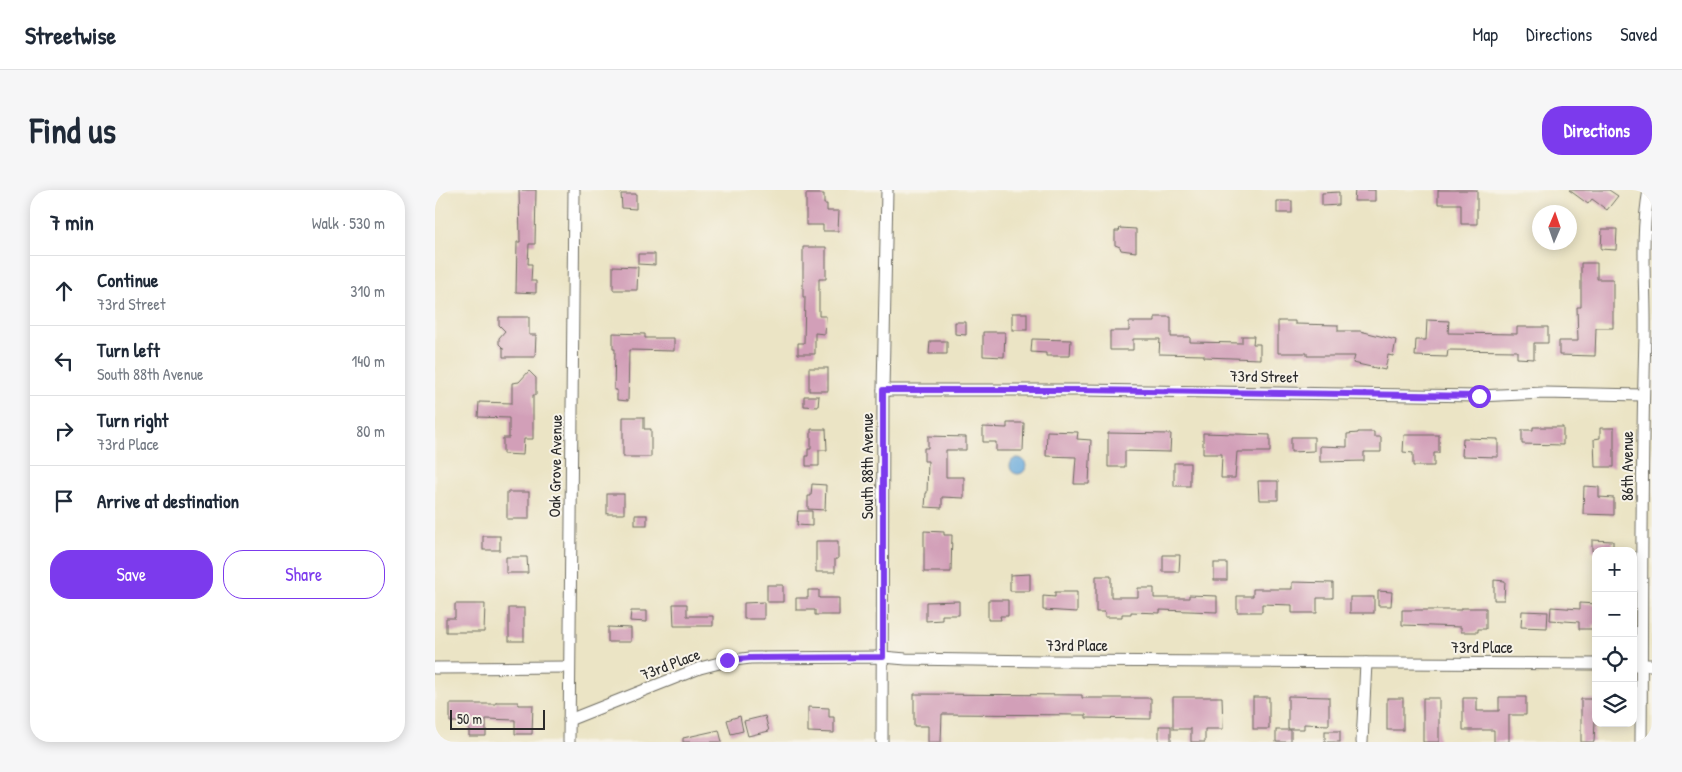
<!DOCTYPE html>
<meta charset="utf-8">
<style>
body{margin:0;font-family:"Patrick Hand",sans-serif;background:#f6f6f7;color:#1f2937}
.controls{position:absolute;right:15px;bottom:15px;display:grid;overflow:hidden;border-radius:10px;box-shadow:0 2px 12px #0003}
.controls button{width:45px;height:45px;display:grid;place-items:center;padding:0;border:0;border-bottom:1px solid #e0e1e3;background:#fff;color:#1f2937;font:25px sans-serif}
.compass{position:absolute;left:1097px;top:15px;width:45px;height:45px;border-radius:50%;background:#fff;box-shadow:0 2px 12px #0003;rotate:2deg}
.scale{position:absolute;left:15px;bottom:12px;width:95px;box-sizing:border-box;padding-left:5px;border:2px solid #2b2b2b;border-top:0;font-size:14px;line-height:18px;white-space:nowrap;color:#2b2b2b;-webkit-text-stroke:4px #f7f3e8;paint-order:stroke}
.stop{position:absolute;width:15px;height:15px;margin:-11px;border:4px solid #7c3aed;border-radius:50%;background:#fff}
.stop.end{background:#7c3aed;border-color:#fff;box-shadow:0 1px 5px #0008}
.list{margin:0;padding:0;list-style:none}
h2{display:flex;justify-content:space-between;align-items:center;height:65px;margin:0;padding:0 20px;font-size:21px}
h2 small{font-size:16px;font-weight:400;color:#747a83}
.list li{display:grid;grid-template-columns:32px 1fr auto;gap:15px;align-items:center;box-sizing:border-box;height:70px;padding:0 20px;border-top:1px solid #e0e1e3}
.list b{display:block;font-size:19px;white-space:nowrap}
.list p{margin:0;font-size:16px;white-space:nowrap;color:#747a83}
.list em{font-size:16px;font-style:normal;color:#747a83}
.actions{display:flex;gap:10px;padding:15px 20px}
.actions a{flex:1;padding:11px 0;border:1px solid #7c3aed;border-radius:20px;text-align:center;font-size:18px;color:#7c3aed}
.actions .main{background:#7c3aed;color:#fff}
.icon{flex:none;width:28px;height:28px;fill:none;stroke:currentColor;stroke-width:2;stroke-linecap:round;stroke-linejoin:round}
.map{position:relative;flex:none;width:1217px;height:552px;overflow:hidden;border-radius:20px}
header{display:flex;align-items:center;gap:30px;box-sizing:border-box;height:70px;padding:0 25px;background:#fff;border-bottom:1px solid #e0e1e3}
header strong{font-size:24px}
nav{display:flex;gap:28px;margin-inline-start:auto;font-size:18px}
.intro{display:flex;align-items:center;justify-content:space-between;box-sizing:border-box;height:120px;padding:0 30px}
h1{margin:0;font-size:35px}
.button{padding:12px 22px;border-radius:20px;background:#7c3aed;color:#fff;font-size:18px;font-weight:700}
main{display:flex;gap:30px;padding:0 30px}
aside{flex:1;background:#fff;border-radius:20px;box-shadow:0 2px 12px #0003}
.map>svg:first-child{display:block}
.water{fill:#66a9db;stroke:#486a83}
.building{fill:#d29fb8}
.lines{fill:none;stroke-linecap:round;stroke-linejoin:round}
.street-casing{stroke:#6e6c61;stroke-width:13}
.street{stroke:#fff;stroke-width:11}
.route{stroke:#7c3aed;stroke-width:6}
.labels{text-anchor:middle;stroke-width:4;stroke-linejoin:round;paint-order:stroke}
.street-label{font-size:16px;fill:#2b2b2b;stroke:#f7f3e8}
</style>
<header>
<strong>Streetwise</strong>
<nav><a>Map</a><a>Directions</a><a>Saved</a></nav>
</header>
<div class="intro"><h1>Find us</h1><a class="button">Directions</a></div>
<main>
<aside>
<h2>7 min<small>Walk · 530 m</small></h2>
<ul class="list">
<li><svg class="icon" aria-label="ahead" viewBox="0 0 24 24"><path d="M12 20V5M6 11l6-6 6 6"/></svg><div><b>Continue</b><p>73rd Street</p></div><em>310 m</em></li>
<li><svg class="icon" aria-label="left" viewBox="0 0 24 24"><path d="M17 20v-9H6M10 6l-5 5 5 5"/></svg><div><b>Turn left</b><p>South 88th Avenue</p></div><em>140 m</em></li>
<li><svg class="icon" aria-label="right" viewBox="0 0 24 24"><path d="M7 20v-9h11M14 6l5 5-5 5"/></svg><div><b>Turn right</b><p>73rd Place</p></div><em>80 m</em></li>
<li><svg class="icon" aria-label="arrive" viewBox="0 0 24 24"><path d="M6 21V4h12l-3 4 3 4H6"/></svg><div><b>Arrive at destination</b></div></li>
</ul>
<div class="actions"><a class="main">Save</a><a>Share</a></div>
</aside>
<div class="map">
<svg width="1217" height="552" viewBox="0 0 1217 552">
<rect width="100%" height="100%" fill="#f7f3e8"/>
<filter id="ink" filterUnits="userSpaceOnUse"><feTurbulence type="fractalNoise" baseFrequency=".02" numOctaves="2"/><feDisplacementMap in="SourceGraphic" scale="10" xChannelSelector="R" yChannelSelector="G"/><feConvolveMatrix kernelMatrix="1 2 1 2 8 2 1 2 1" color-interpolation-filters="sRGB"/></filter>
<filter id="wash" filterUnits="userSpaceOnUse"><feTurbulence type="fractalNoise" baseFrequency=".0096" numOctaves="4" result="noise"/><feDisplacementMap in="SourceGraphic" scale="20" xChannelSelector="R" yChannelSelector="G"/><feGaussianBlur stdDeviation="1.12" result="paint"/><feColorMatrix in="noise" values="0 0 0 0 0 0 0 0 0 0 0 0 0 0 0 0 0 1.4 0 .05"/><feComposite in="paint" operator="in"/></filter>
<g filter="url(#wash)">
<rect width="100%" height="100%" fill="#ebe4c5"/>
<!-- water -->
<circle class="water" cx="583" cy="276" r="8"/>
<g id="blocks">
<!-- building -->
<g class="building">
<polygon points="84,0 101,0 100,54 94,54 93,74 97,74 96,91 101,91 101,103 81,102 82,52 85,52"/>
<polygon points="920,0 940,0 940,11 919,11"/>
<polygon points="1003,0 1042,0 1042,34 1026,34 1026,14 1003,14"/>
<polygon points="1134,0 1174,0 1183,6 1172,20 1157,9 1153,14"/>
<polygon points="904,2 904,15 887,16 887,3"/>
<polygon points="186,4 201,4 201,19 187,18"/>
<polygon points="371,4 389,4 389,14 392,14 392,21 404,21 403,41 388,41 388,35 371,35"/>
<rect x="842" y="11" width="15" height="12"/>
<polygon points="685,38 701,39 701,62 686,60 685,57 680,55 680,41 684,41"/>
<polygon points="1167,39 1182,39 1181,60 1166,59"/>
<polygon points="368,57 391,57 391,89 384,89 384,126 391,126 390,144 380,143 380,164 363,164 363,153 369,153 370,107 368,107"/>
<polygon points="203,64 220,64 220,75 203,74"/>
<polygon points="1146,73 1162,73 1162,89 1178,89 1178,138 1161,138 1160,166 1124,165 1124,151 1143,151 1142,117 1146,117"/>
<polygon points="178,76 203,77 202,100 178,100"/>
<rect x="577" y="123" width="15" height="17"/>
<polygon points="64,127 94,127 94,145 101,145 100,167 68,167 68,158 64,154 64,148 70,141 64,135"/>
<polygon points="720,127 736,127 736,147 755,147 755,152 807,153 807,146 819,146 818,154 825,154 825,169 769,167 769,165 724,164 725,149 698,149 698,160 675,160 675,141 694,141 694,132 720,132"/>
<polygon points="992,130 1014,131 1013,143 1082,144 1082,137 1113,137 1113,153 1099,153 1099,169 1082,168 1082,161 1013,160 1012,167 980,166 981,150 991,150"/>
<polygon points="843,131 860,131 860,134 903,135 903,141 925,141 961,150 958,166 953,165 950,180 918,173 920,166 872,166 872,163 843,163"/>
<polygon points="520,132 531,132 531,145 520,144"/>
<polygon points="548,142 570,142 569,167 548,166"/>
<polygon points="178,143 210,144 210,148 239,148 239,161 194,160 193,211 182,210 182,200 179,200 180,159 178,159"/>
<polygon points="597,149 636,150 635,166 611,166 611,163 596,162"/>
<polygon points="495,151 512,151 512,164 494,164"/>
<rect x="374" y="178" width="19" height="23"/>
<polygon points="94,181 101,188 101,205 98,205 98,249 89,249 88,265 68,264 68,248 74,248 74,228 43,227 44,212 77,213 77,193 84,192"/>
<polygon points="369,206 384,206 383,217 369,216"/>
<polygon points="188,227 209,227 209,239 216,239 216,267 188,267"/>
<polygon points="572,233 589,233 588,261 561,261 561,252 548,252 548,237 572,238"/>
<polygon points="1098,237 1128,237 1128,255 1087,254 1087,240 1098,240"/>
<polygon points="1165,238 1179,238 1179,277 1160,277 1159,249 1165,248"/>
<polygon points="376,239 391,239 392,260 384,260 384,276 371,276 371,266 373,266 373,259 376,259"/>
<polygon points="612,241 643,242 642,249 656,250 654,294 639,294 641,267 611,266"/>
<polygon points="923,242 939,242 939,247 946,247 946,262 929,262 929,271 885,272 885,256 912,257 912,244 923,243"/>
<polygon points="673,243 736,244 735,262 690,261 690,277 673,277"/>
<polygon points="768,243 835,245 835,262 802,262 800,288 786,288 787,264 768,264"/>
<polygon points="969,245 1004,245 1004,263 999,263 999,276 978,276 978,263 968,262"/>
<polygon points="493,246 531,247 531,260 511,260 511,287 529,287 529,308 507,307 507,318 490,317 491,303 492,303 493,271 489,271 489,258 493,258"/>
<polygon points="856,247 879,247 879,261 856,262"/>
<polygon points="1028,248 1063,249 1063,267 1027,266"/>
<rect x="739" y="273" width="16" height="23"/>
<polygon points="823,291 843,291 843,310 824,310"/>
<polygon points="377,294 391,295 390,320 373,319 373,306 376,306"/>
<polygon points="1149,296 1164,297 1164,307 1179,308 1179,325 1148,324"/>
<rect x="72" y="302" width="22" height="27"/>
<rect x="172" y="304" width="17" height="20"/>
<polygon points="363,321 377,321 377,336 362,335"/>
<rect x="200" y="325" width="12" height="10"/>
<polygon points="489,341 509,342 509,345 517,345 516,382 489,382"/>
<rect x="48" y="346" width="17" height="14"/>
<polygon points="1157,350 1178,351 1178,361 1157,361"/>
<polygon points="381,351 403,351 403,369 400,369 400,382 381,382"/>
<polygon points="728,365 745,365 744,382 728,382"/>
<polygon points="71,367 92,367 93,383 71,383"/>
<rect x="779" y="373" width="13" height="17"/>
<polygon points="595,384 595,401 575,401 575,385"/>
<polygon points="661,386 676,386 676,407 703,407 703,398 719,398 719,408 754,408 754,405 782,406 782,422 725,420 725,423 696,422 696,424 687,424 687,427 670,427 670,422 661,422"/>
<polygon points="1059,390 1070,391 1069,410 1059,410"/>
<polygon points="857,392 898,393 898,408 882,408 882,423 857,423 857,415 827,414 827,422 802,422 802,406 818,406 818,399 857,399"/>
<rect x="332" y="395" width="16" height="17"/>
<polygon points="373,400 384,400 384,408 404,408 404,425 380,425 380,420 361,420 361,408 373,408"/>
<polygon points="943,401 957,402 956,416 943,416"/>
<polygon points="620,402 642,402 642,422 608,420 608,406 620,407"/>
<rect x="915" y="407" width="24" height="16"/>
<polygon points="553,410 573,410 573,426 565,426 566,430 553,430"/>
<polygon points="524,411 524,425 507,425 507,430 491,431 491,412"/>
<polygon points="329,412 329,429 309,429 309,413"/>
<polygon points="1145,413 1161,414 1161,435 1158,435 1158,439 1144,439 1144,432 1115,430 1116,417 1145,419"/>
<polygon points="20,414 50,414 49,442 11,442 11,428 20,428"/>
<polygon points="238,414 252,414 252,426 278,426 278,436 239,436"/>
<rect x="74" y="418" width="15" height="33"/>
<polygon points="1026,418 1051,418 1051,439 1043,439 1043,442 1026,442 1026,437 967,435 967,420 1026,420"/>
<polygon points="196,421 212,421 212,432 195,431"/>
<polygon points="1087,421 1113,422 1112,438 1086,437"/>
<polygon points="173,437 196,438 196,452 173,452"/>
<polygon points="479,504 647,505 647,508 716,508 716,529 651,528 651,525 507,524 506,552 493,552 493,536 479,536"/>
<polygon points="853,506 894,507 894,535 869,534 869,539 853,539"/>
<polygon points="738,507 787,507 788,539 770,539 770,552 756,552 756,539 738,539"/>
<rect x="818" y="507" width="16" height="32"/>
<polygon points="1064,507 1091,507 1091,525 1074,525 1074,552 1059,552 1059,540 1028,540 1028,508 1042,508 1042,521 1064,521"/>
<rect x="952" y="508" width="16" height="32"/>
<rect x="988" y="508" width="16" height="44"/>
<polygon points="1146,509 1161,509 1159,552 1146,552"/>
<polygon points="61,512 83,512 83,515 98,515 97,544 80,544 80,530 51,529 51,546 34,546 34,532 15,532 15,514 61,514"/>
<polygon points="373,517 394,518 394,527 399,527 399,543 373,542"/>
<polygon points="305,526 308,541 296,544 292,530"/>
<polygon points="330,526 334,541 313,546 309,531"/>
<rect x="724" y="536" width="12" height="16"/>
<polygon points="284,540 287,552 248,552 248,548"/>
<rect x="841" y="540" width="15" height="12"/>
<rect x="890" y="541" width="15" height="11"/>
</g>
</g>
</g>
<g filter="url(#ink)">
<use href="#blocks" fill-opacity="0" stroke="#6e6c61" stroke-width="1"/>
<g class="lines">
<!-- street casing -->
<g class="street-casing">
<g id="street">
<polyline points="448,200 647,200 1044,206 1108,203 1208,205"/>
<polyline points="1198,475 1217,475"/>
<polyline points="0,478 134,477"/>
<polyline points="134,530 265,478 292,471 315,468 448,467 471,469 611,471 1161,474"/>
<polyline points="134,552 139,0"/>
<polyline points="447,552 448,200 452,0"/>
<polyline points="927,552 931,473"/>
<path d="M1206,552C1207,417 1206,282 1210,147C1211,98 1205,48 1214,0"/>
</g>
</g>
<!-- street -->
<use href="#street" class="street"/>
</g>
</g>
<g class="lines" filter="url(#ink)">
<!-- route -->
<polyline class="route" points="292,470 315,468 448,467 448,200 647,200 1044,206"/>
</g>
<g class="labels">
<!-- street labels -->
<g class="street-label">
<text transform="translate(829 186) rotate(1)" y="6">73rd Street</text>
<text transform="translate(120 276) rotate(-89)" y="6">Oak Grove Avenue</text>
<text transform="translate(432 276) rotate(-90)" y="6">South 88th Avenue</text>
<text transform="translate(1192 276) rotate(-90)" y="6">86th Avenue</text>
<text x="642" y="461">73rd Place</text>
<text x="1047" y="463">73rd Place</text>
<text transform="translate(235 474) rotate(-21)" y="6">73rd Place</text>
</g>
</g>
</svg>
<div class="controls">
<button>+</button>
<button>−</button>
<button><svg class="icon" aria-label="locate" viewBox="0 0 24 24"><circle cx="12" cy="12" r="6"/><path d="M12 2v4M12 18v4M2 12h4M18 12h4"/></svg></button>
<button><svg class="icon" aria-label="layers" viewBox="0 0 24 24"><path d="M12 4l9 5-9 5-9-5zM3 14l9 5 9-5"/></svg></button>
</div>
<svg class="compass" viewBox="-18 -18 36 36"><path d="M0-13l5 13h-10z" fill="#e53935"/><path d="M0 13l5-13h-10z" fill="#747a83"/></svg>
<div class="scale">50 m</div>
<div class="stop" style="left:1044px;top:206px"></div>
<div class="stop end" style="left:292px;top:470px"></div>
</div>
</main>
